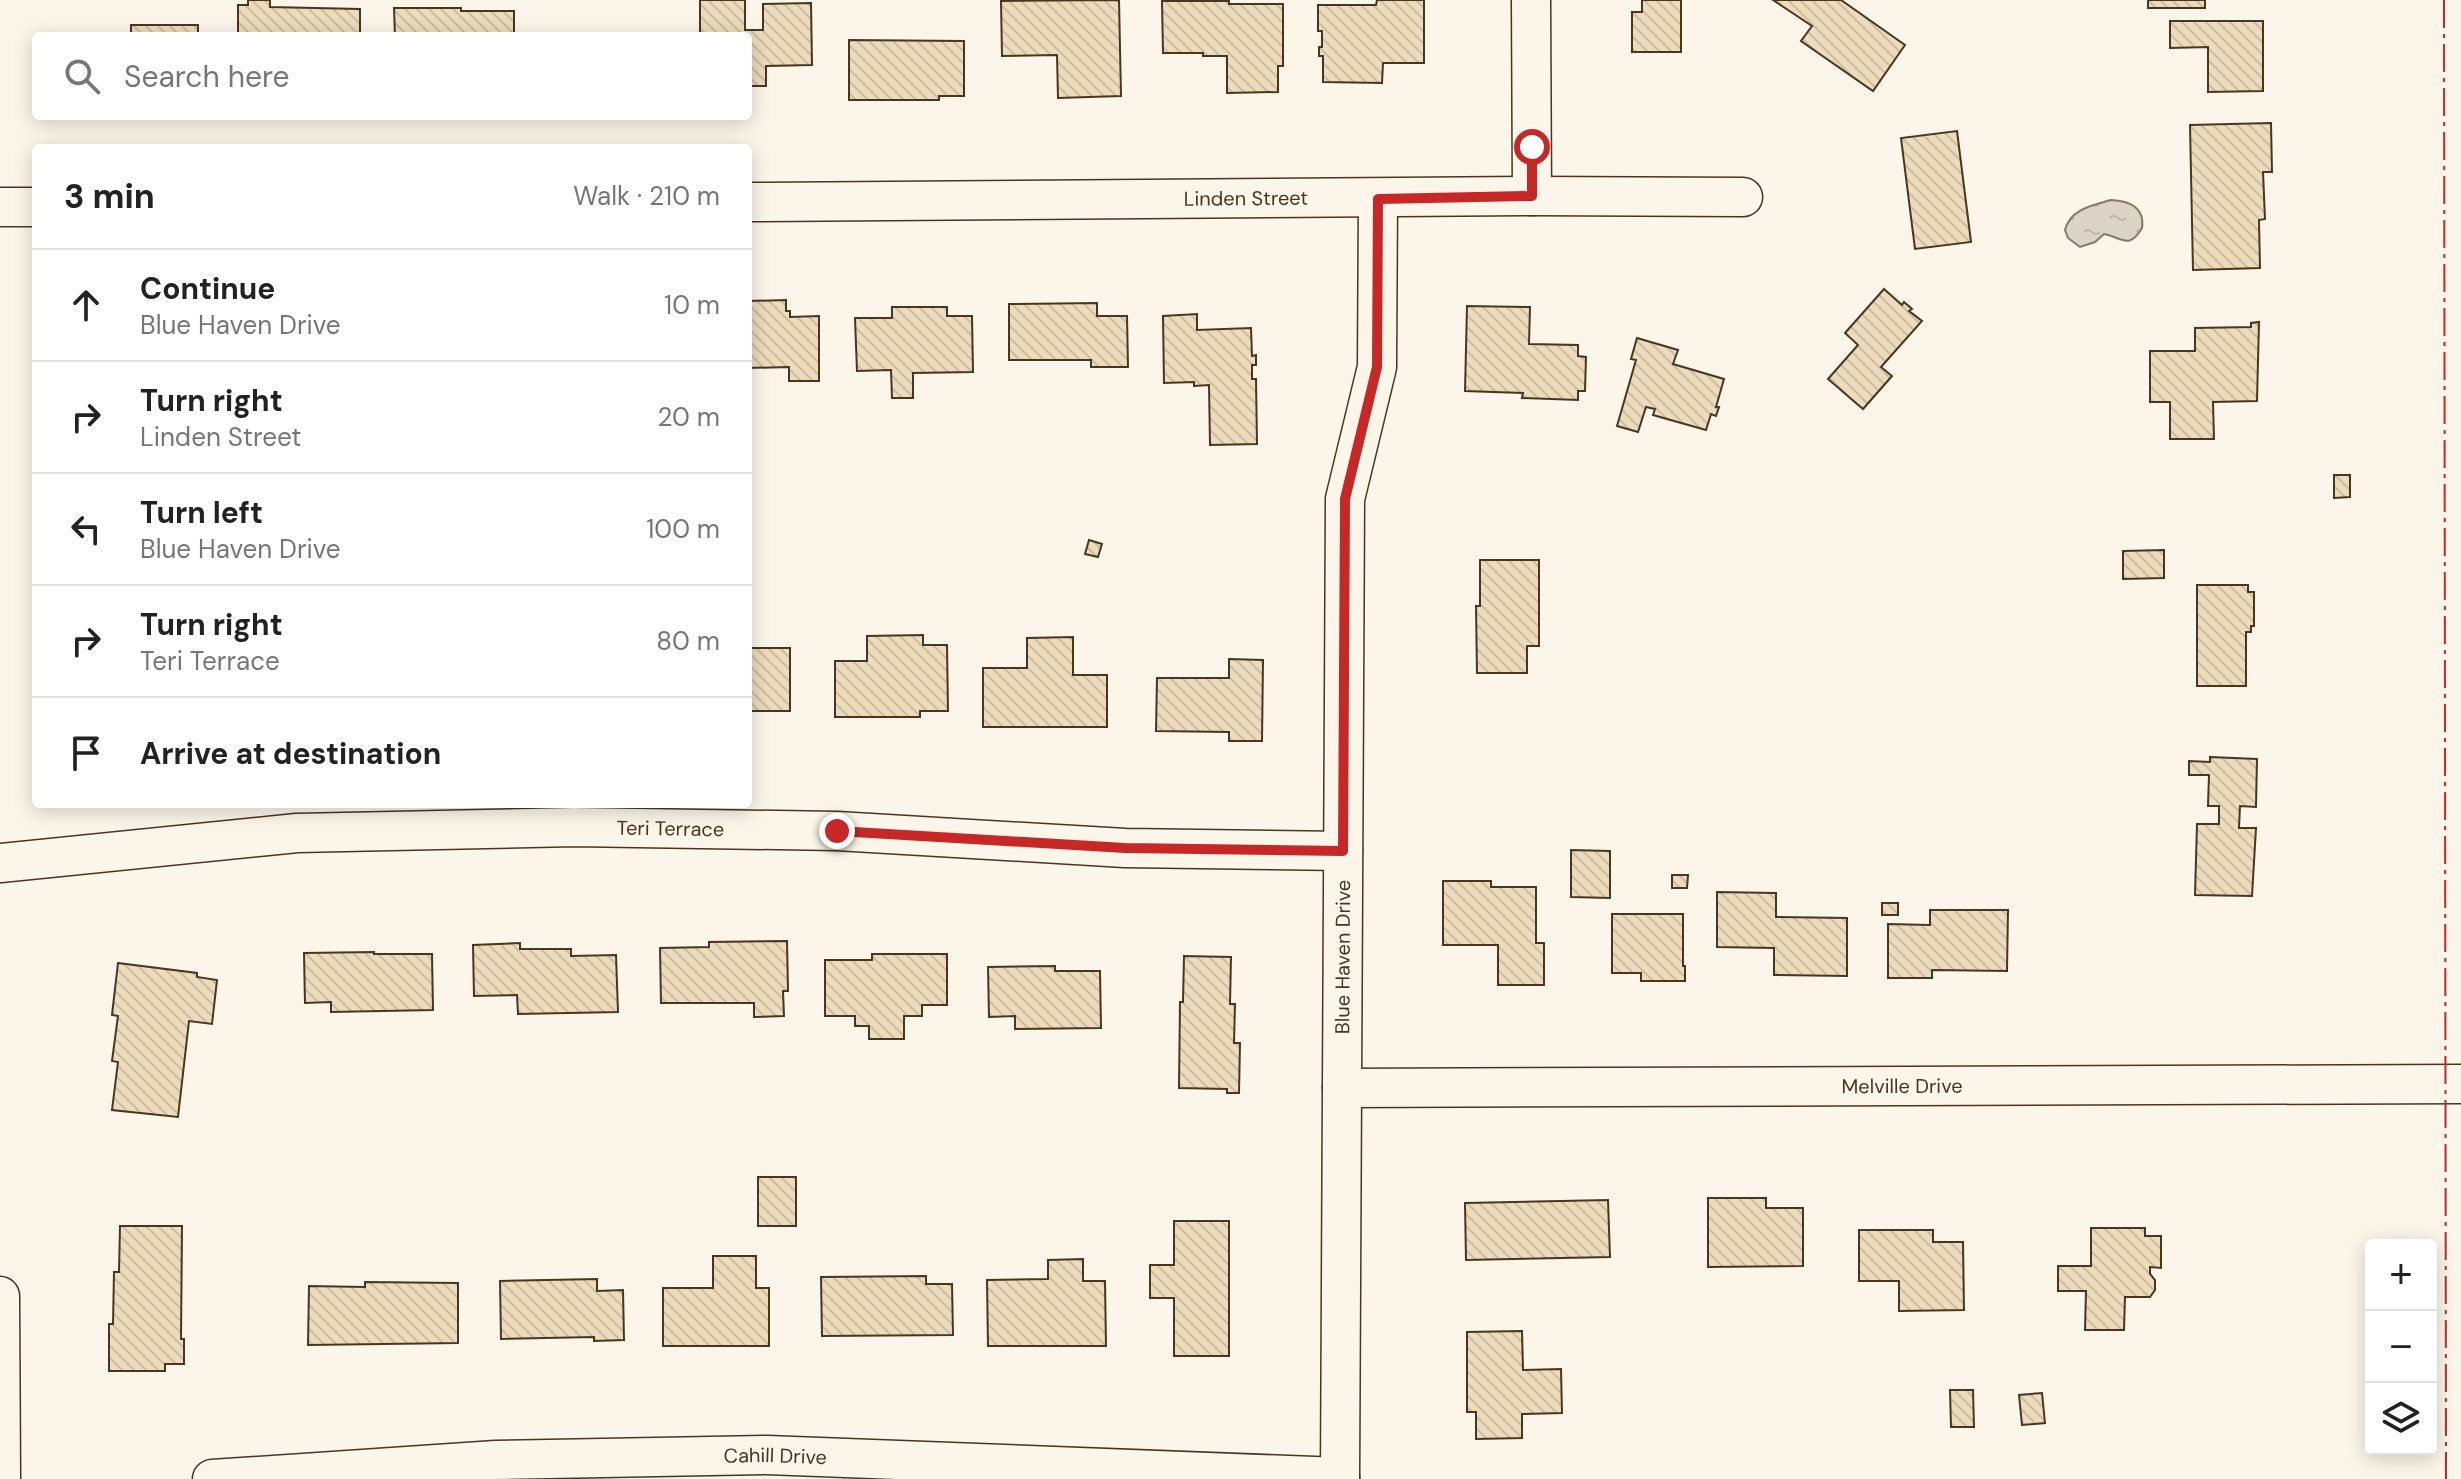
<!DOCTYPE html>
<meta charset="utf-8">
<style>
body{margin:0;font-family:"DM Sans",sans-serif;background:#f6f6f6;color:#222}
.controls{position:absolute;right:24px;bottom:24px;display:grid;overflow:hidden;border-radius:8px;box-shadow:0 4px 20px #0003}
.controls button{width:72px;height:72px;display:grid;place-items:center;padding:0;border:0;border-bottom:2px solid #e0e0e0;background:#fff;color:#222;font:40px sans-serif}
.stop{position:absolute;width:24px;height:24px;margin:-18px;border:6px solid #c62828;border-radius:50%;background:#fff}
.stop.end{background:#c62828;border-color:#fff;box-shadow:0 2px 8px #0008}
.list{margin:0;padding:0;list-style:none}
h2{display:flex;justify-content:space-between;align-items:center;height:104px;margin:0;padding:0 32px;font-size:34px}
h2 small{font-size:26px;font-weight:400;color:#767676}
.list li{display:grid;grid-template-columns:52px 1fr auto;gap:24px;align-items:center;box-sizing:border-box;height:112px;padding:0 32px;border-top:2px solid #e0e0e0}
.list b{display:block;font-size:30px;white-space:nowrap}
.list p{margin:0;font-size:26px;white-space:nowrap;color:#767676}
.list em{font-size:26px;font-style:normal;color:#767676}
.icon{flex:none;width:44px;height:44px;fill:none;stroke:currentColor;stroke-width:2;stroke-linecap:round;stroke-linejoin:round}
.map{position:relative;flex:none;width:2461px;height:1479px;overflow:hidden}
.search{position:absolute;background:#fff;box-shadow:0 4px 20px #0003;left:32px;top:32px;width:720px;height:88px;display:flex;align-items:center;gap:20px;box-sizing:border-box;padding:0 28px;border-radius:8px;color:#767676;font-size:30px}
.panel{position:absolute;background:#fff;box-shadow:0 4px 20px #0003;left:32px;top:144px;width:720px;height:664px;border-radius:8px}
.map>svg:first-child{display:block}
.water{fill:url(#water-ripples);stroke:#887966;stroke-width:2}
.building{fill:url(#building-back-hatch);stroke:#4a3520;stroke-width:2}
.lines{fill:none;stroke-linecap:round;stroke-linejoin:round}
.minor-casing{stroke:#4a3520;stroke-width:41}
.minor{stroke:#fbf6e9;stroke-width:38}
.power{stroke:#c62828;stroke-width:2;stroke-dasharray:28 6 4 6;stroke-linecap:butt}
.route{stroke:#c62828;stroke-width:10}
.labels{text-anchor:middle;stroke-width:6;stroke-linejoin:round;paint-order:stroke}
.street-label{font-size:20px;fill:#4a3520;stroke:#fbf6e9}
</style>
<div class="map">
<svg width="2461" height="1479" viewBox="0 0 2461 1479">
<defs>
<pattern id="water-ripples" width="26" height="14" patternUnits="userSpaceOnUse" patternTransform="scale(2)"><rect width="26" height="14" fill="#dcd4c6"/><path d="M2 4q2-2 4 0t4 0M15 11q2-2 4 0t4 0" fill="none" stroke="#beb7aa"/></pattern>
<pattern id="building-back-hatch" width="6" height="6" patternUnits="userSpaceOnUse" patternTransform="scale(2)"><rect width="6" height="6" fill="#ecdcbc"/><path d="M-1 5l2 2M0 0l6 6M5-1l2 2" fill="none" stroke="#ccbda1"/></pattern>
</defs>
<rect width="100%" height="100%" fill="#fbf6e9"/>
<!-- water -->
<path class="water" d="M2111,200C2129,201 2145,207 2142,228C2129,250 2123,238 2104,234L2095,242L2080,247L2068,238L2065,230C2070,209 2093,205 2111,200Z"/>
<!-- building -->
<g class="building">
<polygon points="248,0 270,0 270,7 360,9 360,36 238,36 238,5 248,5"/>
<polygon points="700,0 745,0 745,30 763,30 763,4 811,3 812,65 766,66 766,86 748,86 748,36 704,36 700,34"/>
<polygon points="1119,0 1121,96 1058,98 1057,55 1002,56 1001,1"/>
<polygon points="1377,0 1424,0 1424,63 1383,63 1382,83 1323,82 1323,56 1319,56 1319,47 1322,47 1322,31 1318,31 1318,5 1376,5"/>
<polygon points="1642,0 1681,0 1681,52 1632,52 1632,12 1642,12"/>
<polygon points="1773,0 1841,0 1905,45 1873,91 1801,41 1812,26"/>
<rect x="2148" y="0" width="57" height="8"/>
<polygon points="1162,1 1229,1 1229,4 1283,4 1283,66 1278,66 1278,92 1227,93 1227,56 1203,56 1203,53 1163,53"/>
<polygon points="394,8 461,8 461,11 514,11 514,36 395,36"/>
<polygon points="2170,21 2263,21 2263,91 2208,92 2208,47 2170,48"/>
<rect x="131" y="25" width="67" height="11"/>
<polygon points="849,40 964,41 964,96 939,96 939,100 849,100"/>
<polygon points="2271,123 2272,172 2263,172 2265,219 2259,220 2260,268 2193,270 2190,125"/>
<polygon points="1957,131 1971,242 1915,249 1901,138"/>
<polygon points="1884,289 1902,305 1904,302 1912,309 1909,311 1922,321 1881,367 1892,376 1863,409 1828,379 1858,345 1845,333"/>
<polygon points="786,300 786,311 790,311 790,317 819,316 819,381 789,381 789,367 748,368 748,301"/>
<polygon points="1097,303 1097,316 1127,316 1128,367 1091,367 1091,360 1009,360 1009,304"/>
<polygon points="1467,306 1530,307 1529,344 1578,345 1578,356 1586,357 1585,391 1578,391 1578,400 1522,398 1523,393 1465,391"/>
<polygon points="892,307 947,307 947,316 972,316 973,372 913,373 913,398 892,398 891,370 857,371 855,318 892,318"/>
<polygon points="1197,314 1197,330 1251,328 1252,356 1256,355 1256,365 1252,365 1252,379 1256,379 1257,444 1210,445 1209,385 1194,386 1194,382 1164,383 1163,316"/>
<polygon points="2259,322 2257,401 2213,402 2214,439 2170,439 2170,402 2150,402 2150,351 2195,351 2195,328 2251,327 2251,323"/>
<polygon points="1637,338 1678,350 1673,364 1724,379 1716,407 1719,407 1716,416 1711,414 1706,430 1653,415 1655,409 1646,407 1638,432 1617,426 1636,360 1631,359"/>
<polygon points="2334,475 2350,475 2350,497 2334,498"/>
<polygon points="1089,540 1102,544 1098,557 1085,554"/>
<polygon points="2164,550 2164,578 2123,579 2123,551"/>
<polygon points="1480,560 1539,560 1539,646 1527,646 1527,673 1477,673 1476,606 1480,606"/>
<polygon points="2197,585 2248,585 2248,592 2254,592 2254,626 2251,626 2251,632 2246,632 2246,686 2197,686"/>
<polygon points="923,635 923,645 947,645 948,711 920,711 920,717 835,717 835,661 867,661 867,636"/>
<polygon points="1073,637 1073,675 1107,675 1107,727 983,727 983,668 1027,668 1027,638"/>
<rect x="748" y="648" width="42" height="63"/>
<polygon points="1229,659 1263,660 1262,741 1229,741 1229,732 1156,731 1157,678 1229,678"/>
<polygon points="2210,757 2257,759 2256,807 2240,806 2239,828 2256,828 2252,896 2195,895 2197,824 2219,824 2219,806 2208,806 2209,775 2189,775 2189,761 2210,762"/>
<polygon points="1571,850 1610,851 1610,898 1571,897"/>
<polygon points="1672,875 1688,875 1687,888 1672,888"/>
<polygon points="1443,881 1491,881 1491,887 1536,887 1536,943 1544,943 1544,985 1498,985 1498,945 1443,945"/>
<polygon points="1717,892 1776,893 1776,917 1847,918 1847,976 1774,975 1774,948 1717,947"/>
<rect x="1882" y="903" width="16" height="12"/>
<polygon points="1930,910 2008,910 2007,971 1932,970 1932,978 1888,978 1888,924 1930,925"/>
<polygon points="1612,914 1683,914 1683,966 1685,966 1685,981 1641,981 1641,973 1612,973"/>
<polygon points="787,941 788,991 783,991 784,1016 754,1017 754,1003 661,1003 660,948 709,947 709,942"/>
<polygon points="520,943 520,949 571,949 571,956 616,955 618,1012 518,1014 517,995 474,996 473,945"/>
<polygon points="374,952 374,954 432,954 433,1010 331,1012 331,1002 305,1003 304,953"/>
<polygon points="872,954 947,954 947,1005 922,1005 922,1016 904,1016 904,1039 869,1039 869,1026 855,1026 855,1016 825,1016 825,960 872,960"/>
<polygon points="1184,956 1231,957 1230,1004 1235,1004 1234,1043 1240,1043 1239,1093 1227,1093 1227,1089 1179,1088 1180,1002 1183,1002"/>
<polygon points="118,963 197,973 197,977 217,980 212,1024 189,1021 178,1117 112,1110 118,1062 112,1061 118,1016 112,1015"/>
<polygon points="1055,966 1055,971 1100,971 1101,1028 1015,1029 1015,1016 989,1017 988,967"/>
<rect x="758" y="1177" width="38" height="49"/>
<polygon points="1708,1198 1766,1198 1766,1208 1803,1208 1803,1266 1708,1267"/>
<polygon points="1608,1200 1610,1257 1466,1260 1465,1203"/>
<polygon points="1174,1221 1229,1221 1229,1356 1174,1356 1174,1298 1150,1298 1150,1265 1174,1265"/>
<polygon points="120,1226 182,1226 181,1339 184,1339 184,1364 165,1364 165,1371 109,1371 109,1324 113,1324 114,1272 119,1272"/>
<polygon points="2091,1228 2145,1228 2145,1236 2161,1236 2161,1268 2150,1267 2150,1274 2155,1280 2155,1290 2150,1297 2125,1297 2124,1330 2085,1330 2086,1291 2058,1291 2058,1266 2091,1266"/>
<polygon points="1859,1230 1933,1230 1933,1242 1963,1242 1964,1310 1899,1311 1899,1281 1859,1281"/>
<polygon points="713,1256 756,1256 756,1288 769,1288 769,1346 663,1346 663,1288 713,1288"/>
<polygon points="1083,1259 1083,1281 1105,1281 1106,1346 988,1346 987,1280 1048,1279 1048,1260"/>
<polygon points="926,1276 926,1284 952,1284 953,1335 822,1336 821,1277"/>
<polygon points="597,1279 597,1291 623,1290 624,1340 594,1341 594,1337 501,1339 500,1281"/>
<polygon points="365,1282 458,1283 458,1343 308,1345 309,1286 365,1287"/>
<polygon points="1522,1331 1523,1370 1561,1369 1562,1413 1522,1414 1522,1438 1476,1439 1476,1412 1467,1412 1467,1332"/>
<polygon points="1950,1390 1973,1390 1974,1427 1951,1427"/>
<polygon points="2042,1393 2045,1423 2022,1425 2019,1395"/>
</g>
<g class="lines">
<!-- minor casing -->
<g class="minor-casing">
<g id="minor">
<polyline points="1531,0 1532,196"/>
<path id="s1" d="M748,202L1532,196L1743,197"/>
<polyline points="0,207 36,207"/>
<path id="s2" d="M0,863L297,833L574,827L837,831L1125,848L1343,851"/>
<path id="s3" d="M1342,1088L2461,1084"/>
<polyline points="0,1296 1,1479"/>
<path id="s4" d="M212,1479L496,1460L767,1455L1340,1477"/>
<path id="s5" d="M1340,1479L1345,499L1377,367L1378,199"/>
</g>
</g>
<!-- minor -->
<use href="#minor" class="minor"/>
<!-- power -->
<polyline class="power" points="2444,0 2446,1479"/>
</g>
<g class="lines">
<!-- route -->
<polyline class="route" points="837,831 1125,848 1343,851 1345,499 1377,367 1378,199 1532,196 1532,147"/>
</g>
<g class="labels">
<!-- street labels -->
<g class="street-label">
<text dy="7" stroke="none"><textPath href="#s1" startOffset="498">Linden Street</textPath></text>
<text dy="7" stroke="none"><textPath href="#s2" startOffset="672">Teri Terrace</textPath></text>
<text dy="7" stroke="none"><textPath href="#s5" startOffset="522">Blue Haven Drive</textPath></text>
<text dy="7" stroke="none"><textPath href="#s3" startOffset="560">Melville Drive</textPath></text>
<text dy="7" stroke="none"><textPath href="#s4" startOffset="564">Cahill Drive</textPath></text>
</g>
</g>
</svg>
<div class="controls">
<button>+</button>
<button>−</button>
<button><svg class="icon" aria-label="layers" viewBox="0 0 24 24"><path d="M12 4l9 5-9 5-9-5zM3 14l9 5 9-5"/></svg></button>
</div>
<div class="stop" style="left:1532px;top:147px"></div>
<div class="stop end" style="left:837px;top:831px"></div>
<div class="search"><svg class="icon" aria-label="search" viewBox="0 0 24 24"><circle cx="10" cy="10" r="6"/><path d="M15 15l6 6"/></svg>Search here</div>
<section class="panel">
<h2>3 min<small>Walk · 210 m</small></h2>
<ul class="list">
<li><svg class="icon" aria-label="ahead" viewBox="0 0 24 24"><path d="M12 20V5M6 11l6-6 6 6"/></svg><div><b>Continue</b><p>Blue Haven Drive</p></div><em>10 m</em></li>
<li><svg class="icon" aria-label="right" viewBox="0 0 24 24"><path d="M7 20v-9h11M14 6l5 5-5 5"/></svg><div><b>Turn right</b><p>Linden Street</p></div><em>20 m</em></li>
<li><svg class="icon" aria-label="left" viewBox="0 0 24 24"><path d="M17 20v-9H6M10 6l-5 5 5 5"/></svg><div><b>Turn left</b><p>Blue Haven Drive</p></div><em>100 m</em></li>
<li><svg class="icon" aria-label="right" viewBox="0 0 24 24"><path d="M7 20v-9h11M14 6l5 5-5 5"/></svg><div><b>Turn right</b><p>Teri Terrace</p></div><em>80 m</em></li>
<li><svg class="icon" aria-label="arrive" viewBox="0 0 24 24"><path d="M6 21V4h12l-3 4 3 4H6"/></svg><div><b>Arrive at destination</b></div></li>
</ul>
</section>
</div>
